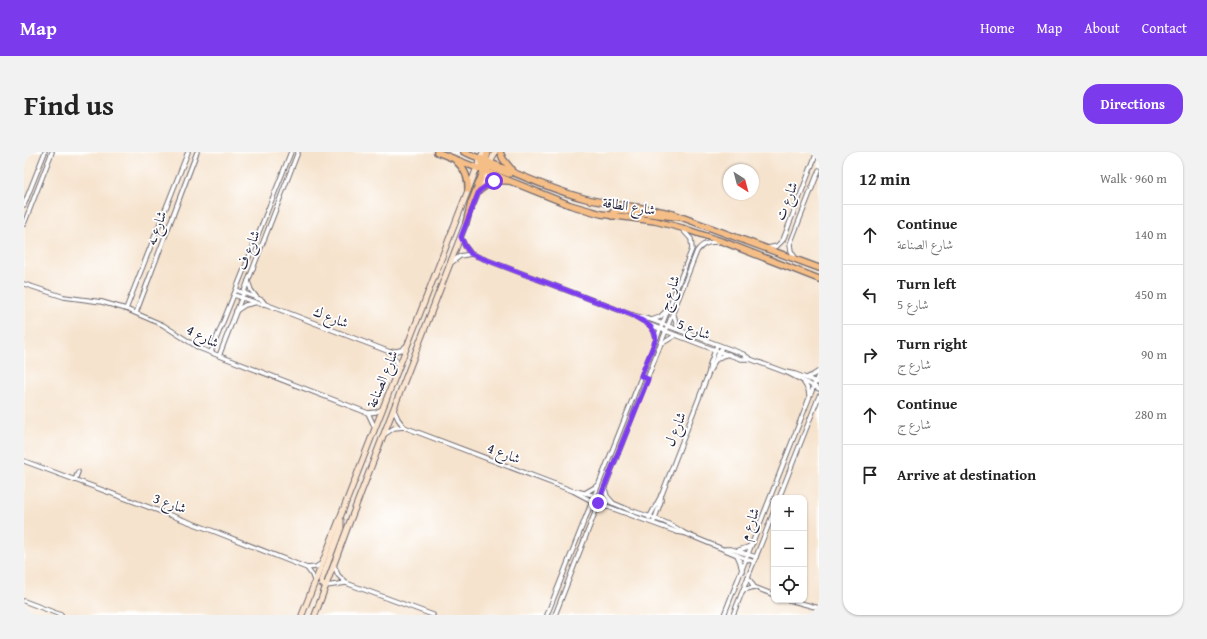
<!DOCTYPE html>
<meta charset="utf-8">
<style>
body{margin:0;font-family:"Gentium Book Plus",Amiri,serif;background:#f2f2f2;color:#222}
.controls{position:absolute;right:12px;bottom:12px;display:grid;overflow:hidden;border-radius:8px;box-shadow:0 1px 3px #0004}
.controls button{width:36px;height:36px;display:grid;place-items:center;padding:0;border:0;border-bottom:1px solid #e0e0e0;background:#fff;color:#222;font:20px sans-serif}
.compass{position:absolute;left:699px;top:12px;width:36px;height:36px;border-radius:50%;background:#fff;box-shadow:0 1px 3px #0004;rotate:144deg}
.stop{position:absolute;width:12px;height:12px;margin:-9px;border:3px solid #7c3aed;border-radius:50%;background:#fff}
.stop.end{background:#7c3aed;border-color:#fff;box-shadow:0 1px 4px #0008}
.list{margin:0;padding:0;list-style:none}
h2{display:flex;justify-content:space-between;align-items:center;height:52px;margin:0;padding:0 16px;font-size:17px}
h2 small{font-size:13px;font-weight:400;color:#767676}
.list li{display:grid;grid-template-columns:26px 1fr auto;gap:12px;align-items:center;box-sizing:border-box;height:60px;padding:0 16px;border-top:1px solid #e0e0e0}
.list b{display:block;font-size:15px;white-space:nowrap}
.list p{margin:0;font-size:13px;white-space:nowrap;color:#767676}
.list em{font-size:13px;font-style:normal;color:#767676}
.icon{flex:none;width:22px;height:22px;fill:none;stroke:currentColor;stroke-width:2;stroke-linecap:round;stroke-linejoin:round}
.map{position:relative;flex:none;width:795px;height:463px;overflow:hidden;border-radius:16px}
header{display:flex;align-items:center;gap:24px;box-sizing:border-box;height:56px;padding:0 20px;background:#7c3aed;color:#fff}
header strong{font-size:19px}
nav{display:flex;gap:22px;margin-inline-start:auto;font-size:14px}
.intro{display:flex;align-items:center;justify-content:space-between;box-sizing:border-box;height:96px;padding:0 24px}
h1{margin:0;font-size:28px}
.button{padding:10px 18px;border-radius:16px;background:#7c3aed;color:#fff;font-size:14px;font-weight:700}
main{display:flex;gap:24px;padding:0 24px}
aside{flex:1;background:#fff;border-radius:16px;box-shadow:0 1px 3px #0004}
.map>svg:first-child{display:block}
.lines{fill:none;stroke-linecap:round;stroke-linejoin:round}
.street-casing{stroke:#6c666e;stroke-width:5.5}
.secondary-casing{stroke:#6c666e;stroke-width:7}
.primary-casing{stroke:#6c666e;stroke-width:8}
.street{stroke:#fff;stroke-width:3.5}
.secondary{stroke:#fbe5cf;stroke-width:5}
.primary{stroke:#f6be87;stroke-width:5.5}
.route{stroke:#7c3aed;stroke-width:5}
.labels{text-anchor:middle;stroke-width:3.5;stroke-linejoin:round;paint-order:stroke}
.street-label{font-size:14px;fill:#22223b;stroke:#fff}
</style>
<header>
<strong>Map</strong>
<nav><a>Home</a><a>Map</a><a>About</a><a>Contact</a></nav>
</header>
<div class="intro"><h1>Find us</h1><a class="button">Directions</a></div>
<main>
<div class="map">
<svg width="795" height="463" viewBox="0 0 795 463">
<rect width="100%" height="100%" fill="#fff"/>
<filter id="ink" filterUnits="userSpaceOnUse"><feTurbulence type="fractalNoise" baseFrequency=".025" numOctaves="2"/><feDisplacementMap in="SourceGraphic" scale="8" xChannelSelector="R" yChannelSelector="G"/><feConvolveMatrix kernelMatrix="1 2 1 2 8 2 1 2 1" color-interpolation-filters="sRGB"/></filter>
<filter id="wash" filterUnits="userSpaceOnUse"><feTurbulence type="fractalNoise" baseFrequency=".012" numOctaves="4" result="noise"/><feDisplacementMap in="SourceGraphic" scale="16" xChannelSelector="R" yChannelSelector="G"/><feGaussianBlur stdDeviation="0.9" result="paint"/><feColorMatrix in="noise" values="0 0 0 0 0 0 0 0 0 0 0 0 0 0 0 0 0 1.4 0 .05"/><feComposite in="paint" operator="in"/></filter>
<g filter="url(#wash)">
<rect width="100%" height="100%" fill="#f6e3cd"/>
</g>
<g filter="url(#ink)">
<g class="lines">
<!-- street casing -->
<g class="street-casing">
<g id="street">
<polyline points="0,53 21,0"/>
<polyline points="0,72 28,0"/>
<polyline points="437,85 441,94 447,102"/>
<polyline points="744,96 753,94 759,88 793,0"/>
<polyline points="772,107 767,99 766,92 795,18"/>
<polyline points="427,111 436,104 447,102 608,163 628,168 719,202 726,207"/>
<polyline points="224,129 227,138 233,146"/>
<polyline points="0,132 40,145 78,150 102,157 139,173 175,196 344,261 352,260 358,257"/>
<polyline points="212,138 238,148 241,152"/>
<polyline points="210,143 236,152 241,152 366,200 372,208 374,216"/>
<polyline points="102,157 164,0"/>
<polyline points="212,159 221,153 230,151"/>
<polyline points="112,161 173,0"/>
<polyline points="609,163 626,173 691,198 717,207 726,207 761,220 771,222 795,231"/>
<polyline points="650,163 652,171 655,178"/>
<polyline points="628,168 636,165 642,159"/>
<polyline points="627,174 630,179 632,186"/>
<polyline points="639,191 652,183"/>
<polyline points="187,200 267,0"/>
<polyline points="366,200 377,198 383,193"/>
<polyline points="195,204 274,0"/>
<polyline points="692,208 698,204 705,202"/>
<polyline points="685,219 686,212 693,193"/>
<polyline points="762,220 795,237"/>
<polyline points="782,226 789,223 795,219"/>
<polyline points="780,231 784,237 785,243"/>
<polyline points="370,258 374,267 380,275"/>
<polyline points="344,261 351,276"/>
<polyline points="361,282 370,276 380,275 549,339 568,349 653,380 660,381"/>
<polyline points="0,309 192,380 283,416 292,415 298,411"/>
<polyline points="51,328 54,320"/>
<polyline points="581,337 583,344 589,351"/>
<path d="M550,339C568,341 586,350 603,357C622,364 644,369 660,381L730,410"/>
<polyline points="561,341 573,334"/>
<polyline points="755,346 795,244"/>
<polyline points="571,360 578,356 584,355"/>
<polyline points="625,366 638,342 685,220 697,197"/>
<polyline points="630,369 637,349 637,343"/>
<polyline points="701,397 707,397 732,405"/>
<polyline points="715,398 724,395 729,391"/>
<polyline points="713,403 716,410 718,419"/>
<polyline points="310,413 314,423 322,431 409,463"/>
<polyline points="283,416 288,423 291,431"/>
<polyline points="724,425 730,435"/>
<polyline points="302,434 322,431"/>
<polyline points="719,438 730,435 750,443"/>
<polyline points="765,448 795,456"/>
<polyline points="0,449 37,463"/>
<polyline points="523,463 668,97 667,87 658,77"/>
<path d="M531,463L673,99C679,91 685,90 694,90"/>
<polyline points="700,463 795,221"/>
<polyline points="709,463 750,359"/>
</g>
</g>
<!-- secondary casing -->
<g class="secondary-casing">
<g id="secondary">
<polyline points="447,57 471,0"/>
<polyline points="302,434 298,432 297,429 317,376 317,368"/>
<polyline points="278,463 459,0"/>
<polyline points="291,463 326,369 443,68"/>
</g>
</g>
<!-- primary casing -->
<g class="primary-casing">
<g id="primary">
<polyline points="413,0 546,53 577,62 631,69 658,76 700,90 795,127"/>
<path d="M440,0C479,15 518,35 559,46C588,54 619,54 649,62L795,116"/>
<polyline points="476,0 479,7 487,17"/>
<path d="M432,9C441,17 445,26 444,38"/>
<polyline points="461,11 464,0"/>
<polyline points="457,15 465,15 485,22"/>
<path d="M455,39C464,31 472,28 484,29"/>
<polyline points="588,64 589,60 594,58 653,65"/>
<polyline points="442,71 447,51 460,18 457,6"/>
</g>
</g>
<!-- street -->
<use href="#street" class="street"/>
<!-- secondary -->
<use href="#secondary" class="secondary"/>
<!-- primary -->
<use href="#primary" class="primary"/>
</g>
</g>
<g class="lines" filter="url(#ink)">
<!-- route -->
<path class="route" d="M470,29L465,32L455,39L437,85L441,94L447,102L608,163C619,170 630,172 632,187L617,224L624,227L574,351"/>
</g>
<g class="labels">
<!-- street labels -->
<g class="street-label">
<text transform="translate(762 49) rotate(-69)" y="5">شارع ت</text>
<text transform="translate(605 54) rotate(9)" y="5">شارع الطاقة</text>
<text transform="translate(132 76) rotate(-70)" y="5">شارع ـه</text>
<text transform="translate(224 98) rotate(-69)" y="5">شارع ف</text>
<text transform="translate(645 141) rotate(-70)" y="5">شارع ج</text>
<text transform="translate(307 165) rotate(21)" y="5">شارع ك</text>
<text transform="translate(670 177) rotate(21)" y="5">شارع 5</text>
<text transform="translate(179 184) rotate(27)" y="5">شارع 4</text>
<text transform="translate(358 227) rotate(-68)" y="5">شارع الصناعة</text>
<text transform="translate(651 277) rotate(-68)" y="5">شارع ل</text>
<text transform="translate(480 301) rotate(21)" y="5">شارع 4</text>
<text transform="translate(146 351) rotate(20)" y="5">شارع 3</text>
<text transform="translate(725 372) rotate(-69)" y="5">شارع م</text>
</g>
</g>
</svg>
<div class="controls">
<button>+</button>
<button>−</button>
<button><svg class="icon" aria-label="locate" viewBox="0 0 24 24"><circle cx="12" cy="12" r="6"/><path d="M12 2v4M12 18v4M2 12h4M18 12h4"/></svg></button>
</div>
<svg class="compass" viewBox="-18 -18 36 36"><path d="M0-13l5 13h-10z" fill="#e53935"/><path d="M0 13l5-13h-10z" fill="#767676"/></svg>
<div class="stop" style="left:470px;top:29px"></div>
<div class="stop end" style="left:574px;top:351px"></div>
</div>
<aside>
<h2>12 min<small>Walk · 960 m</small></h2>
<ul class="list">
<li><svg class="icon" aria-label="ahead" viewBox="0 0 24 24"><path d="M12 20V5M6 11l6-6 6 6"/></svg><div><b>Continue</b><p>شارع الصناعة</p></div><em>140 m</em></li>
<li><svg class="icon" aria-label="left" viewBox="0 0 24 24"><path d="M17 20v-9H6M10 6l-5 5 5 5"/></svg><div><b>Turn left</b><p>شارع 5</p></div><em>450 m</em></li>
<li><svg class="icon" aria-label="right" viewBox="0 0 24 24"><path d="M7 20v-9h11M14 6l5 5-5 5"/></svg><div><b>Turn right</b><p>شارع ج</p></div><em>90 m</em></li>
<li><svg class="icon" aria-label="ahead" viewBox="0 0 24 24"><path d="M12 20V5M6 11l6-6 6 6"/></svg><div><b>Continue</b><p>شارع ج</p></div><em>280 m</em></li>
<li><svg class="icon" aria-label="arrive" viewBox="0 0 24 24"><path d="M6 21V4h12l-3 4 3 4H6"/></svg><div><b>Arrive at destination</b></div></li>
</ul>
</aside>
</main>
